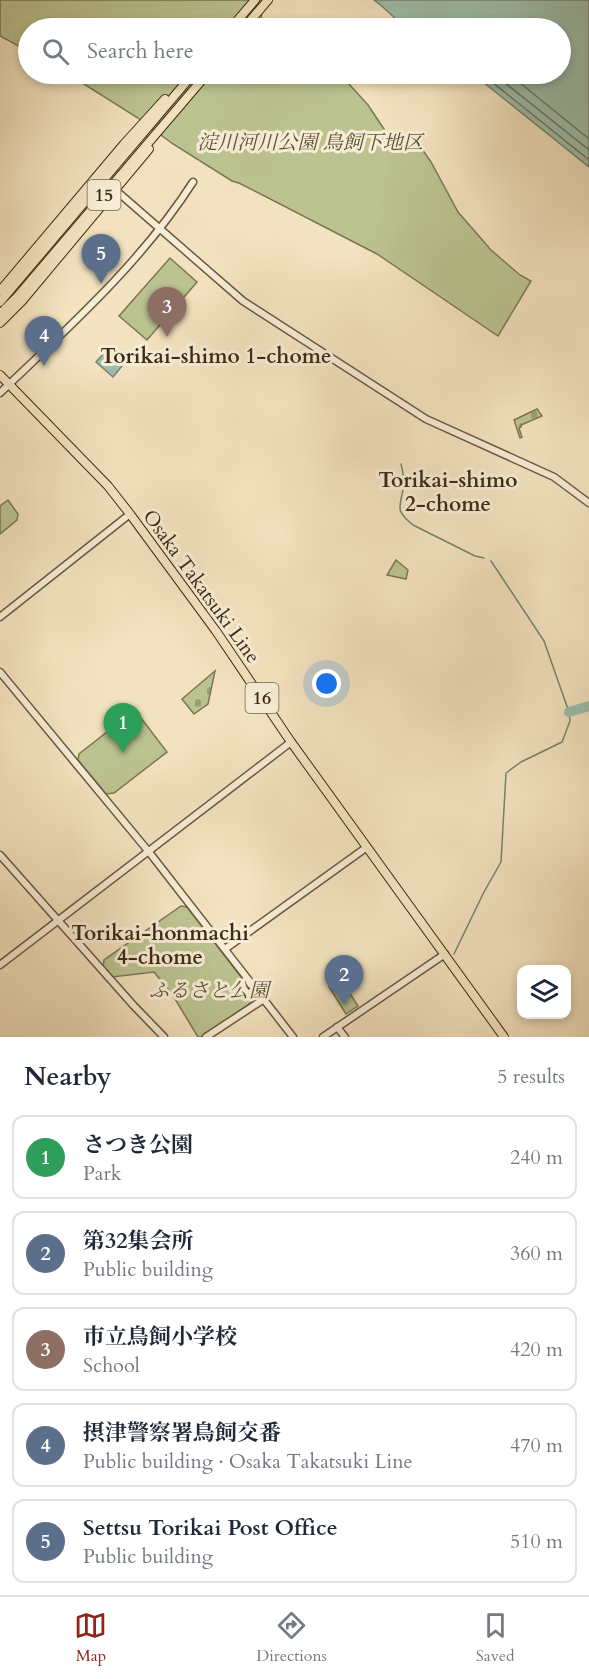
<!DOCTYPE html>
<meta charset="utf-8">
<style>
body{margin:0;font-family:Cardo,"Noto Serif JP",serif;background:#f2f2f3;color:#1f2937}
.controls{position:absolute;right:18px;bottom:18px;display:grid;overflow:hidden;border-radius:12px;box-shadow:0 3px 9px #0003}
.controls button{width:54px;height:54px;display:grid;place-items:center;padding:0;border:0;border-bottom:2px solid #e0e1e3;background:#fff;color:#1f2937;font:30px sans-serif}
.you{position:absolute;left:327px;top:684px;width:21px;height:21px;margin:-15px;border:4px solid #fff;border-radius:50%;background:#1a73e8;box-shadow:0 0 0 9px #1a73e833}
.badge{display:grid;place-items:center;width:39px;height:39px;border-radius:50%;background:#8f2418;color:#fff;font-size:20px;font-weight:700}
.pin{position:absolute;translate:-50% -50px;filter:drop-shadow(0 2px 3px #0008)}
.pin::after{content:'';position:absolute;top:32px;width:21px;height:18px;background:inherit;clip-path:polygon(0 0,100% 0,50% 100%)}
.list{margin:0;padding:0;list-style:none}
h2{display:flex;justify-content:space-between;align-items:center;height:78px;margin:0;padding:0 24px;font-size:26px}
h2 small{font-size:20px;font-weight:400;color:#747a83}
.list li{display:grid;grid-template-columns:39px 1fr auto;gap:18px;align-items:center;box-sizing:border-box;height:84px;margin:0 12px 12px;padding:0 12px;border:2px solid #e0e1e3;border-radius:12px}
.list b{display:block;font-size:22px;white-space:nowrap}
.list p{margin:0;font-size:20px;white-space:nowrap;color:#747a83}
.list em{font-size:20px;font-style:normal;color:#747a83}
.icon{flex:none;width:33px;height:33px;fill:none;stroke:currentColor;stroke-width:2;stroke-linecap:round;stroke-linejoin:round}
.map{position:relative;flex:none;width:589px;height:1037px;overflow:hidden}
.search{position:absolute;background:#fff;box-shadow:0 3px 9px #0003;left:18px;right:18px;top:18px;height:66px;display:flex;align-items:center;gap:15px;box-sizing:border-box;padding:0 21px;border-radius:33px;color:#747a83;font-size:22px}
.sheet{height:558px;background:#fff}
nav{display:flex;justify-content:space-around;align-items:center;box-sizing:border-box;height:84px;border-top:2px solid #e0e1e3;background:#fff;font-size:16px;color:#747a83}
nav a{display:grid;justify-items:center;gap:3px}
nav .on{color:#8f2418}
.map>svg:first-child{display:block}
.green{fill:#bbc391;stroke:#7c7752;stroke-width:1.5}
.cemetery{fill:url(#cemetery-stones);stroke:#7c7752;stroke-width:1.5}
.water{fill:#9dbfac;stroke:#77846f;stroke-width:1.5}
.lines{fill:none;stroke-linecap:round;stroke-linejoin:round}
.shore{stroke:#6d7560;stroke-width:1.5}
.stream{stroke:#77846f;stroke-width:1.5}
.river{stroke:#9dbfac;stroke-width:10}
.minor-casing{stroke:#6a593f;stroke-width:9}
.major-casing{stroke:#3d2b14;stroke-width:10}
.minor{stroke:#f7ecd5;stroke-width:6}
.major{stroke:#f3e2bf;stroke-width:8}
.labels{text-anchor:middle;stroke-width:6;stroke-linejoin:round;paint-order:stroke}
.shield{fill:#f7ecd5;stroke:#75654e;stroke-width:1.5}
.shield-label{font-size:18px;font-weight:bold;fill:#3d2b14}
.park-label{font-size:20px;font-style:italic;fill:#5c5133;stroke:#f7ecd5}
.street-label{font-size:20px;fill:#3d2b14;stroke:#f7ecd5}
.neighbourhood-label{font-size:21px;font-weight:bold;fill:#3d2b14;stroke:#f7ecd5}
</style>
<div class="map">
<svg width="589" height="1037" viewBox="0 0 589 1037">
<defs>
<pattern id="cemetery-stones" width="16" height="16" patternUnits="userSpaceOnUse" patternTransform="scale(1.5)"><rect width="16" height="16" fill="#bbc391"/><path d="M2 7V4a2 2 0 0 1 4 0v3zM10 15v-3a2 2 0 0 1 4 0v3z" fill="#999f75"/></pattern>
</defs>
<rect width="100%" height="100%" fill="#f3e2bf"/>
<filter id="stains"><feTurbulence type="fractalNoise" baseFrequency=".00333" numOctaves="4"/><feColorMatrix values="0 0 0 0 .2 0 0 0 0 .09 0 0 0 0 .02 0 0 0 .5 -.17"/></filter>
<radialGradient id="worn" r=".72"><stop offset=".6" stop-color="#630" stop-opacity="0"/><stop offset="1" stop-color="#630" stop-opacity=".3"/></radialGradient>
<!-- green -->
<g class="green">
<polygon points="0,0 262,0 261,28 28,28 28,51 0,36"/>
<polygon points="68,74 340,74 368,105 386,132 409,139 422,149 431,162 458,212 491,250 520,275 531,281 498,336 377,254 239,183 232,181 173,144 138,118"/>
<polygon points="170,258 197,282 147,340 119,316"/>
<polygon points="8,500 18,514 17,520 0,534 0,506"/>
<polygon points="396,560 408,570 406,579 387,575"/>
<polygon points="135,710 167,752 114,793 106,794 78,760 79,754"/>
<polygon points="181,906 187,907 255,995 254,1000 248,1005 201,1037 198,1037 172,994 154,972 112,977 103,967 104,960"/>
<polygon points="340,978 358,1006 346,1014 329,987"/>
</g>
<!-- cemetery -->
<g class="cemetery">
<polygon points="537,409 542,416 521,425 521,427 519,428 522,437 520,438 514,420"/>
<polygon points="215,671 208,704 194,714 182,699"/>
</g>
<!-- water -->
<g class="water">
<path d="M374,0H589V167L478,78L463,74H560V28H405C395,18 386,9 374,0Z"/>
<polygon points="105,352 122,366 113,377 96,362"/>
</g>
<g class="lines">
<!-- shore -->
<g class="shore">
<polyline points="482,74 589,160"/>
<polyline points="494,74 589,150"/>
<polyline points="509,74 589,139"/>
</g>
<!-- stream -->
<g class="stream">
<path d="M401,464C403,472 405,482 403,490C399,509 396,511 413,525L475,556L484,558"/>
<polyline points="454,954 484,892 501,862 506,773 521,762 562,742 570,721 569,712 544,641 491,561"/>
</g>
<!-- river -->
<polyline class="river" points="569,712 589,706"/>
<!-- minor casing -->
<g class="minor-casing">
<g id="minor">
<polyline points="120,194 243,301 426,419 554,477 589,503"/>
<path d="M0,393C69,327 141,263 193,182"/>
<polyline points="0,617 130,514"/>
<polyline points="0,672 149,852 293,1037"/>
<polyline points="0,855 134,1006 164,1037"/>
<polyline points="225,949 367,847"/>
<polyline points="0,965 291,742"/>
<polyline points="337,1027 345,1037"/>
<polyline points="206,1037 264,999"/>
<polyline points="323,1037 445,954"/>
</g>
</g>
<!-- major casing -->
<g class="major-casing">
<g id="major">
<polyline points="231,28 255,0"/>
<polyline points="244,28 268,0"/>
<polyline points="0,291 124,144 165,99"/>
<polyline points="0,302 193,74"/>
<polyline points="0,314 17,297 207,74"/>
<polyline points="0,323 22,301 149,149"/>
<polyline points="0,375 108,486 130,514 216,631 291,742 504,1037"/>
</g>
</g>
<!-- minor -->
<use href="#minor" class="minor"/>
<!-- major -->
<use href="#major" class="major"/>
</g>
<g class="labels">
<!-- shield labels -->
<g class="shield">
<rect x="87.5" y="180" width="33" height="30" rx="4.5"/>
<rect x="245.5" y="683" width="33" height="30" rx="4.5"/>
</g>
<g class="shield-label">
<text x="104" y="201">15</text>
<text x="262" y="704">16</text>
</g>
<!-- park labels -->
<g class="park-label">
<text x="310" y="149">淀川河川公園 鳥飼下地区</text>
<text x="209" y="997">ふるさと公園</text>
</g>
<!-- street labels -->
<g class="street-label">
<text transform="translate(202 586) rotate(54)" y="7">Osaka Takatsuki Line</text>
</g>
<!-- neighbourhood labels -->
<g class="neighbourhood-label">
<text x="216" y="363">Torikai-shimo 1-chome</text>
<text x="448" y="487">Torikai-shimo<tspan x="448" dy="24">2-chome</tspan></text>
<text x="160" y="940">Torikai-honmachi<tspan x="160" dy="24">4-chome</tspan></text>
</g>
</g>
<rect width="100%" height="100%" filter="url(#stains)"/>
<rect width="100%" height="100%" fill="url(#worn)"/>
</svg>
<div class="controls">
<button><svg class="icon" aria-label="layers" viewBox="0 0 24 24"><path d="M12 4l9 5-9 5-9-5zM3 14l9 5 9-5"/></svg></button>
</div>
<div class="you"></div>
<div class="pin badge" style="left:123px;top:753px;background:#2e9e5b">1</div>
<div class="pin badge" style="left:344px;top:1005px;background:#5c6f8a">2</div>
<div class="pin badge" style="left:167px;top:337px;background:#8d6e63">3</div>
<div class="pin badge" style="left:44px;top:366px;background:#5c6f8a">4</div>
<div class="pin badge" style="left:101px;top:284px;background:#5c6f8a">5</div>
<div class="search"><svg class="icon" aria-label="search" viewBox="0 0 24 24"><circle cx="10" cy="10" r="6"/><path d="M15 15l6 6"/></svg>Search here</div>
</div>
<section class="sheet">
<h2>Nearby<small>5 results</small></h2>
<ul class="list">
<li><span class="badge" style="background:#2e9e5b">1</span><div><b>さつき公園</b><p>Park</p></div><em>240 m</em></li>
<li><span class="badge" style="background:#5c6f8a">2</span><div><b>第32集会所</b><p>Public building</p></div><em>360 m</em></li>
<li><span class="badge" style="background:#8d6e63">3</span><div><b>市立鳥飼小学校</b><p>School</p></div><em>420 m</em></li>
<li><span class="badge" style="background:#5c6f8a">4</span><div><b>摂津警察署鳥飼交番</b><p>Public building · Osaka Takatsuki Line</p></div><em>470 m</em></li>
<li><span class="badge" style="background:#5c6f8a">5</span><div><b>Settsu Torikai Post Office</b><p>Public building</p></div><em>510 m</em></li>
</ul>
</section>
<nav>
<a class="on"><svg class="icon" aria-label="map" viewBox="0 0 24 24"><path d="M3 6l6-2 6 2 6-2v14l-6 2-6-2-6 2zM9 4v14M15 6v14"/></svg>Map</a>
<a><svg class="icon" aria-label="directions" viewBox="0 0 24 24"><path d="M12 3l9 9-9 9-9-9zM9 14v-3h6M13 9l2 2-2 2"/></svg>Directions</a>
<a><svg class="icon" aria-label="saved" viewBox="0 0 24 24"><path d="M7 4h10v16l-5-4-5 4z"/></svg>Saved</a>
</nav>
